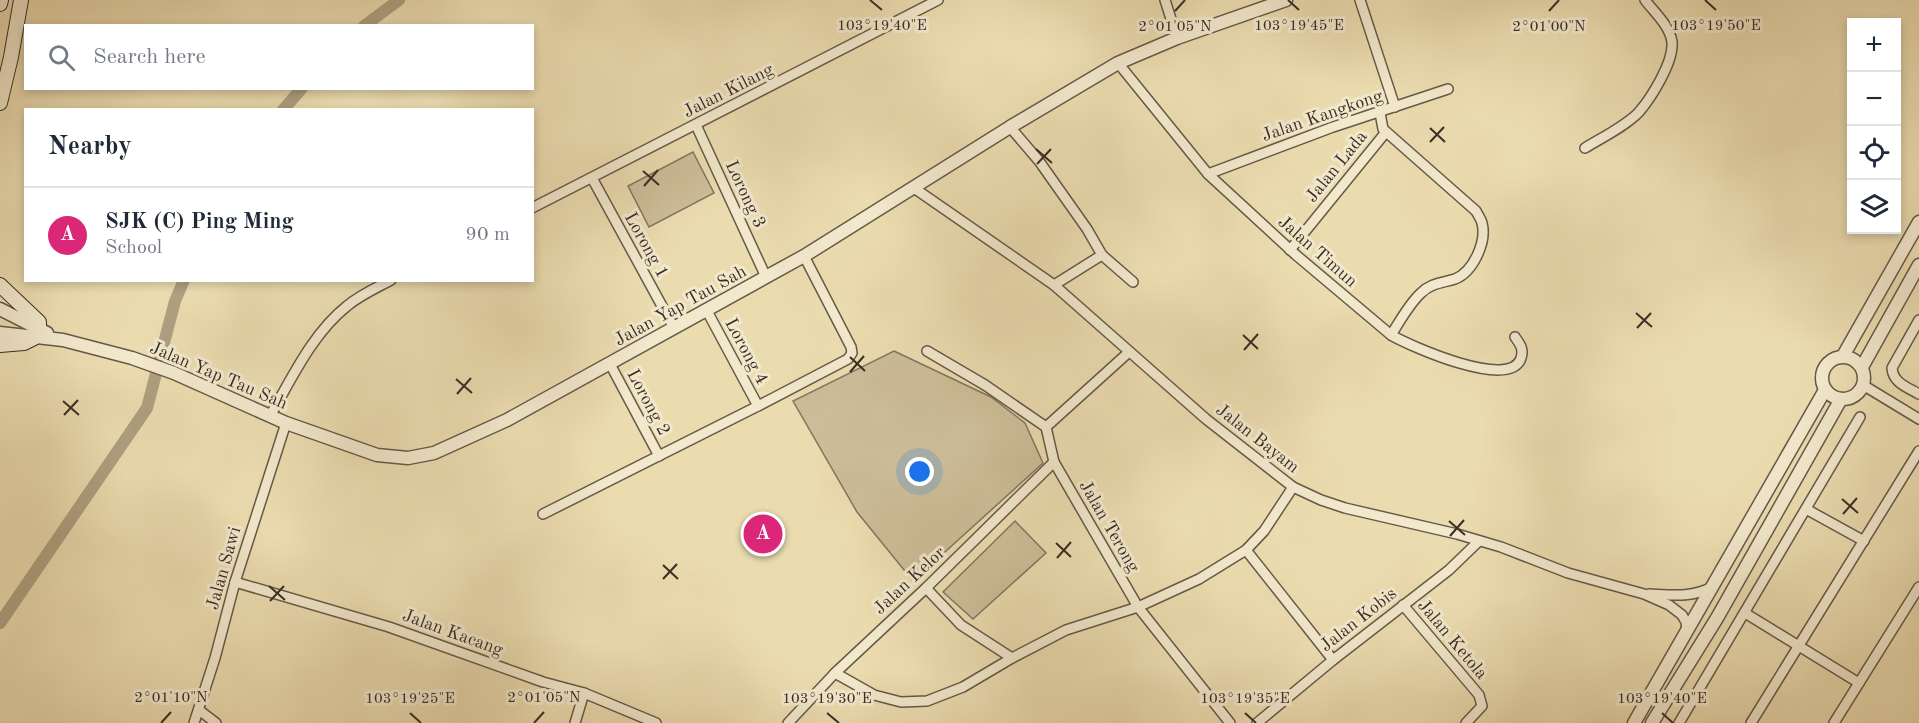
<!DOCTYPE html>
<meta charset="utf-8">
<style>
body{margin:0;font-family:"Old Standard TT",serif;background:#f6f6f7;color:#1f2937}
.controls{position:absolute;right:18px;top:18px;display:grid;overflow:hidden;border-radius:0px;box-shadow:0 3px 9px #0003}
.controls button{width:54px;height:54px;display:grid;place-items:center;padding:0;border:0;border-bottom:2px solid #e0e1e3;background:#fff;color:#1f2937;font:30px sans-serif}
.you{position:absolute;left:920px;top:472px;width:21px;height:21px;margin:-15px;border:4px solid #fff;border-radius:50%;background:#1a73e8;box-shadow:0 0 0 9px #1a73e833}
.badge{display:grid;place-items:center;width:39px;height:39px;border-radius:50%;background:#db2777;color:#fff;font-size:20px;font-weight:700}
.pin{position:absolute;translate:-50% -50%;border:3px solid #fff;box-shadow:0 2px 6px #0006}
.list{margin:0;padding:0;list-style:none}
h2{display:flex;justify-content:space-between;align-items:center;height:78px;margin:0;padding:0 24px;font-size:26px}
h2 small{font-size:20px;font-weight:400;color:#747a83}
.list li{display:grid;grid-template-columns:39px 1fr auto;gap:18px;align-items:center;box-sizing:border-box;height:96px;padding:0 24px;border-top:2px solid #e0e1e3}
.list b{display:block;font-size:22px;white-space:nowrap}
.list p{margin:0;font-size:20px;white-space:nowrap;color:#747a83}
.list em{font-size:20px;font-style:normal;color:#747a83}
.icon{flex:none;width:33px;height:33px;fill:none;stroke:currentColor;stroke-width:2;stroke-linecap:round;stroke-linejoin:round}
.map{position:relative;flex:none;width:1919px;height:723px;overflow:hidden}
.search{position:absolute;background:#fff;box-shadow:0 3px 9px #0003;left:24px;top:24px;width:510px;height:66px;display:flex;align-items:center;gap:15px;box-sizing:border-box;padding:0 21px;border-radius:0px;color:#747a83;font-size:22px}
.panel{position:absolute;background:#fff;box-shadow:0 3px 9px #0003;left:24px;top:108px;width:510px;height:174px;border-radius:0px}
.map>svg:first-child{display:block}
.green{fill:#cdbe99;stroke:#827660;stroke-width:1.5}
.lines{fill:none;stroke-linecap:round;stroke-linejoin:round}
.canal{stroke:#aea081;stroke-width:12}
.minor-casing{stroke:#655948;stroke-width:12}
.tertiary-casing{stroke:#655948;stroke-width:15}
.secondary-casing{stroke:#382d26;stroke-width:16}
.minor{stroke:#f2e8cc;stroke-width:9}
.tertiary{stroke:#f2e8cc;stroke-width:12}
.secondary{stroke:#f2e8cc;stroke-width:14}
.ticks{fill:none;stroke:#382d26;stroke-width:2}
.labels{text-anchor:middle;stroke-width:6;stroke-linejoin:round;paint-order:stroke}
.street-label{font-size:18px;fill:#382d26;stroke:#f2e8cc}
.ticks-label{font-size:15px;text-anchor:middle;fill:#382d26;stroke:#f2e8cc;stroke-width:6;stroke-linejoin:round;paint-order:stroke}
</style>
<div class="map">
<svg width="1919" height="723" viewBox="0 0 1919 723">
<rect width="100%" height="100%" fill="#ebdcb0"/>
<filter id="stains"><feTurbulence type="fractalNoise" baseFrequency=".00333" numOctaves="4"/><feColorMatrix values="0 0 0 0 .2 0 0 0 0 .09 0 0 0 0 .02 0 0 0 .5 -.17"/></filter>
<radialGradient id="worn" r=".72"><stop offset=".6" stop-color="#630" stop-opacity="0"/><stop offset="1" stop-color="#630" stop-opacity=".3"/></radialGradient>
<!-- green -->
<g class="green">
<polygon points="693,152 714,193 649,227 628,186"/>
<polygon points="894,351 991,397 1025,423 1043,463 913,581 857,512 793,401"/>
<polygon points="1015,521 1046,553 973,619 943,592"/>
</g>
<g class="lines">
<!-- canal -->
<g class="canal">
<polyline points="364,26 399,0"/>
<polyline points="283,110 302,88"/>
<polyline points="0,623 147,408 175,301 184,280"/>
</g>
<!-- minor casing -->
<g class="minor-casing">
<g id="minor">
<polyline points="1165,0 1177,38"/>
<polyline points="1360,0 1395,107"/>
<path d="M1118,63L1208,174L1296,255L1391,335C1410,346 1511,391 1521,358C1524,349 1520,344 1515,337"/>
<path d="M1380,113L1383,129L1476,211C1478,215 1481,219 1482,223C1487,242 1473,272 1455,279C1442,283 1431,283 1421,293C1409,304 1400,321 1391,335"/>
<polyline points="696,125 766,277"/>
<polyline points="1010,127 1039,161 1087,229 1102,255 1133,282"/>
<path d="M1585,148C1601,138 1626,126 1639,112C1651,98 1674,62 1672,42C1670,26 1654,12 1645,0"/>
<polyline points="1208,174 1333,127 1448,89"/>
<polyline points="592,178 674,328"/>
<polyline points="914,188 1054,285 1206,419 1293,487 1321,500 1345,508 1457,534 1501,547 1568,573 1644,594 1669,605 1682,615 1686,622 1687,631"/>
<polyline points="532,208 938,0"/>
<polyline points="1290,250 1386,132"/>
<polyline points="1054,285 1102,255"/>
<polyline points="707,311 758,406"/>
<path d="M1919,320L1892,368C1893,383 1907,387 1919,394"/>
<polyline points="927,351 985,385 1046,427"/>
<polyline points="610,364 659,456"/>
<polyline points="1863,385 1919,419"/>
<path d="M270,416C292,378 312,334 347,306C360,295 376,288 391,280"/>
<polyline points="1046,427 1054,462 1138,607 1230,723"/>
<polyline points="1046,427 1129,352"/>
<polyline points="1806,509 1864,541"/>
<polyline points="543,514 758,406 848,359 852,353 851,347 804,256"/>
<polyline points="1246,550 1333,660"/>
<polyline points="235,582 389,627 543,682 584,693 656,723"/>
<polyline points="926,588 961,625 1012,658"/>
<path d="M1649,594C1671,595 1692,598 1712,587"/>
<polyline points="1403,605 1479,695 1482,706 1466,723"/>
<polyline points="1745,613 1859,683"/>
<polyline points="835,673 874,695 901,702 927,701 963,687 1012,658 1066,630 1138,607 1199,579 1246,550 1264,531 1293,487"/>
<polyline points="199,710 216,723"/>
<polyline points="194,723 215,658 235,582 286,423"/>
<polyline points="575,723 584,693"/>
<polyline points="788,723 835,673 926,588 1054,462"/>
<polyline points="1257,723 1333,660 1449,570 1479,541"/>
<polyline points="1679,723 1860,417"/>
<polyline points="1751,723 1919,451"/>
<polyline points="1834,723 1919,587"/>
</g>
</g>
<!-- tertiary casing -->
<g class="tertiary-casing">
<g id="tertiary">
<polyline points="0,309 47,333"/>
<polyline points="0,333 63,340 132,358 174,373 286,423 377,455 408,458 434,453 507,420 804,256 1010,127 1118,63 1177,38 1286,0"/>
<polyline points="1843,356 1919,222"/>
<circle cx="1843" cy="378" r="21"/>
<polyline points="1862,367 1919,265"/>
<polyline points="1634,723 1825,390"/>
<polyline points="1652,723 1717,618 1841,399"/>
</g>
</g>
<!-- secondary casing -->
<g class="secondary-casing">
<g id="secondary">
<polyline points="0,4 1,0"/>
<polyline points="0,103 11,57 21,0"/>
<polyline points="0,285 39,322 39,329"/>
<polyline points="0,345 24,343 34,338"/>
</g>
</g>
<!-- minor -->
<use href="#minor" class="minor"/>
<!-- tertiary -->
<use href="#tertiary" class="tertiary"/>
<!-- secondary -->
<use href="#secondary" class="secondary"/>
</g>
<!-- ticks -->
<path class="ticks" d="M870,0L882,10M1288,0L1299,10M1705,0L1716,10M1175,11L1185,0M1549,11L1559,0M1430,128L1445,142M1430,142L1444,127M1036,149L1052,163M1037,164L1051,149M643,171L659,185M644,186L658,170M1636,313L1652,327M1637,328L1651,313M1243,335L1258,349M1244,350L1258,334M850,357L865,371M850,372L864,356M456,379L472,393M457,394L471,378M63,401L79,415M64,415L78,400M1842,499L1858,513M1843,514L1857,498M1449,521L1465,535M1450,536L1464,520M1056,543L1071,557M1057,558L1071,542M663,565L678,579M663,579L677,564M269,586L285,600M270,601L284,586M410,713L421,723M827,713L839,723M1245,713L1256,723M1662,713L1673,723M161,723L171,712M534,723L544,712"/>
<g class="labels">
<!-- street labels -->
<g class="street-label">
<text transform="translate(728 90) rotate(-27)" y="6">Jalan Kilang</text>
<text transform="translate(1322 115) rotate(-19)" y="6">Jalan Kangkong</text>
<text transform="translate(1336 166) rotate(-51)" y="6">Jalan Lada</text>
<text transform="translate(746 194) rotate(65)" y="6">Lorong 3</text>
<text transform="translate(647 245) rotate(61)" y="6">Lorong 1</text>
<text transform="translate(1318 251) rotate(41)" y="6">Jalan Timun</text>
<text transform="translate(680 305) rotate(-29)" y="6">Jalan Yap Tau Sah</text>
<text transform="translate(747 351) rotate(62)" y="6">Lorong 4</text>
<text transform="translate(219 375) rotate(23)" y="6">Jalan Yap Tau Sah</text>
<text transform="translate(649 402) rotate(62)" y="6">Lorong 2</text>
<text transform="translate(1258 438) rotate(38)" y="6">Jalan Bayam</text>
<text transform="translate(1110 526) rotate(60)" y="6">Jalan Terong</text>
<text transform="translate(223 568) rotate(-74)" y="6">Jalan Sawi</text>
<text transform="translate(909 580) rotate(-43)" y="6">Jalan Kelor</text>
<text transform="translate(1358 619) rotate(-38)" y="6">Jalan Kobis</text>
<text transform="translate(453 632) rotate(20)" y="6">Jalan Kacang</text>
<text transform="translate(1453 639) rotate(50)" y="6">Jalan Ketola</text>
</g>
</g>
<g class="ticks-label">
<text x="882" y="30">103°19'40"E</text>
<text x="1299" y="30">103°19'45"E</text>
<text x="1716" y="30">103°19'50"E</text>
<text x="1175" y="31">2°01'05"N</text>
<text x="1549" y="31">2°01'00"N</text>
<text x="171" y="702">2°01'10"N</text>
<text x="544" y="702">2°01'05"N</text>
<text x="410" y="703">103°19'25"E</text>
<text x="827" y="703">103°19'30"E</text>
<text x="1245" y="703">103°19'35"E</text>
<text x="1662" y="703">103°19'40"E</text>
</g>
<rect width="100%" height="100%" filter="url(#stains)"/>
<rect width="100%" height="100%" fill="url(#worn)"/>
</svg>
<div class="controls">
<button>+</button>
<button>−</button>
<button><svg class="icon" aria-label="locate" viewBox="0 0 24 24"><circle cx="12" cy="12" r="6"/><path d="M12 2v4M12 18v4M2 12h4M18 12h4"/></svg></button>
<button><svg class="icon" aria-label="layers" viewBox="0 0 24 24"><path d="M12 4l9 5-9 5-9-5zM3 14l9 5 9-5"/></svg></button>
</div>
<div class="you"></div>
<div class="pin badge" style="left:763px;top:534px">A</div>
<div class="search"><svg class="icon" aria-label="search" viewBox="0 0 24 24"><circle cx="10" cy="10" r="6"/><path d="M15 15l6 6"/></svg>Search here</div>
<section class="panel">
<h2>Nearby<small></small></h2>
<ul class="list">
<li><span class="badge">A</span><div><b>SJK (C) Ping Ming</b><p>School</p></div><em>90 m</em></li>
</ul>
</section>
</div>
